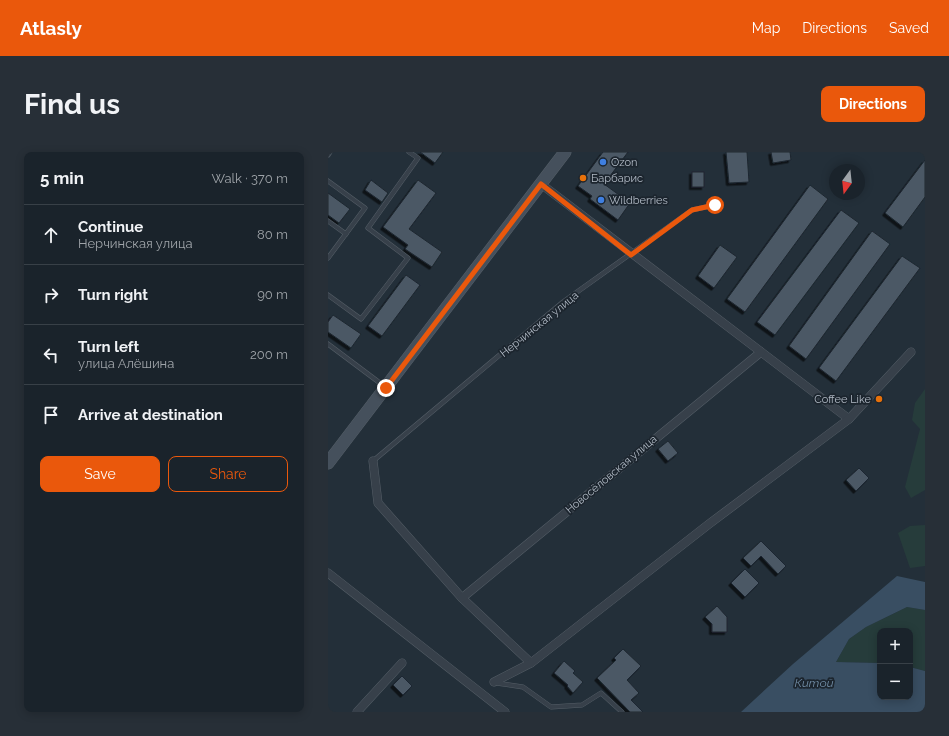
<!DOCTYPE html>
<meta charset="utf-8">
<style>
body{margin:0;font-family:Raleway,sans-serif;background:#272f37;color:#f1f3f6}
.controls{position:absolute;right:12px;bottom:12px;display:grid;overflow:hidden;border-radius:8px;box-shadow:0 2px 10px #0003}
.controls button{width:36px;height:36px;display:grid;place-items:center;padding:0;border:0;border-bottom:1px solid #384047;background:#1a232b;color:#f1f3f6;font:20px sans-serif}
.compass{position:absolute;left:501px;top:12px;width:36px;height:36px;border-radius:50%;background:#1a232b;box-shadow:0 2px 10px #0003;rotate:195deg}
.stop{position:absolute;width:12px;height:12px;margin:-9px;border:3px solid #ea580c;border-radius:50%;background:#fff}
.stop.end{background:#ea580c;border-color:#fff;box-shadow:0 1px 4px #0008}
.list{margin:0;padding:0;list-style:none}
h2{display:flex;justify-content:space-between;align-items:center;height:52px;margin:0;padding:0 16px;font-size:17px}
h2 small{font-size:13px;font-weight:400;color:#9fa4a9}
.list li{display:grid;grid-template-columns:26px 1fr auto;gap:12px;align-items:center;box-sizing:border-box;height:60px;padding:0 16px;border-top:1px solid #384047}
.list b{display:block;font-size:15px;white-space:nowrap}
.list p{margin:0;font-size:13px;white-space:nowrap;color:#9fa4a9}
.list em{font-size:13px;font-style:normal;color:#9fa4a9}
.actions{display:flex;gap:8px;padding:12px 16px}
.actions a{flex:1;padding:9px 0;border:1px solid #ea580c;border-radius:8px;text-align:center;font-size:14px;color:#ea580c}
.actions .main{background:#ea580c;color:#fff}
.icon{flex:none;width:22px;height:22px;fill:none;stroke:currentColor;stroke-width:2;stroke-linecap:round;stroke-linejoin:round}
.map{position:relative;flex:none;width:597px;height:560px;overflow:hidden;border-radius:8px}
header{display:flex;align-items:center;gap:24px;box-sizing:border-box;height:56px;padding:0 20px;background:#ea580c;color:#fff}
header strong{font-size:19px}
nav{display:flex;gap:22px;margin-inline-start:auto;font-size:14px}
.intro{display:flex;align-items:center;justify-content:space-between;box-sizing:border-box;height:96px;padding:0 24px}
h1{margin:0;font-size:28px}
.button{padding:10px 18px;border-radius:8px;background:#ea580c;color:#fff;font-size:14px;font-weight:700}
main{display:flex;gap:24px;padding:0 24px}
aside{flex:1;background:#1a232b;border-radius:8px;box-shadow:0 2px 10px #0003}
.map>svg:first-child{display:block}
.green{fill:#263c3b}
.water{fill:#394e62}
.building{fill:#4c5965;stroke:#1e2730;filter:url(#shadow)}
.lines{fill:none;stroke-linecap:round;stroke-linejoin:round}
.lane-casing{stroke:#555e67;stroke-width:5}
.street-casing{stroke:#555e67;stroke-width:9}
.secondary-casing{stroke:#555e67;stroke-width:13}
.lane{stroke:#37404a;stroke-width:4}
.street{stroke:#37404a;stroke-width:8}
.secondary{stroke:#45505c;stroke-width:12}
.route{stroke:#ea580c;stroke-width:5}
.shop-dot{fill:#3f7fe0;stroke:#1c252e;stroke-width:1.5}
.food-dot{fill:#e8710a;stroke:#1c252e;stroke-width:1.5}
.labels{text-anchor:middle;stroke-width:3.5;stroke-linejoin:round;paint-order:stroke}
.poi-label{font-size:11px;fill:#b2bbc6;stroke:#1c252e;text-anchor:start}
.street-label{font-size:11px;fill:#b2bbc6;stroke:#1c252e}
.water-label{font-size:12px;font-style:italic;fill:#738fa8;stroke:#1c252e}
</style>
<header>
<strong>Atlasly</strong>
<nav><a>Map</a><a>Directions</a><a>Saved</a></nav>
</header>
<div class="intro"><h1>Find us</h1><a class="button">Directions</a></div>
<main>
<aside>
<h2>5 min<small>Walk · 370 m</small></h2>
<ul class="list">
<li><svg class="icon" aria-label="ahead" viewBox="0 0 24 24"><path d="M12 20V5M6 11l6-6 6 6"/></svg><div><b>Continue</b><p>Нерчинская улица</p></div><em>80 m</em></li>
<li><svg class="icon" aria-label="right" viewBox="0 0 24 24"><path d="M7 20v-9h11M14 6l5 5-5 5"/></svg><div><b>Turn right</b></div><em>90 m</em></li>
<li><svg class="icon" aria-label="left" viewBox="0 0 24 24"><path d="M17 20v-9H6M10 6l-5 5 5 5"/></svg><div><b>Turn left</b><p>улица Алёшина</p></div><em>200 m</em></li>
<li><svg class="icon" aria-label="arrive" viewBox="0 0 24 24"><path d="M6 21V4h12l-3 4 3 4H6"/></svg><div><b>Arrive at destination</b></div></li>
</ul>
<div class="actions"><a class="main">Save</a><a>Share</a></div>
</aside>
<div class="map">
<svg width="597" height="560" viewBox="0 0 597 560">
<defs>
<filter id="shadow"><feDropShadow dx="-2.5" dy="2.5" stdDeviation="0" flood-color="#0009"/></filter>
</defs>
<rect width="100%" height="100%" fill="#232f39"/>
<!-- green -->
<g class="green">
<polygon points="597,237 597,338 583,346 577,335 592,277 584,268 587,251"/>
<polygon points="597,373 597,414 582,416 570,381 582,374"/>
<polygon points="579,455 597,458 597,519 582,515 582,479 552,479 552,511 508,510 521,487 538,475"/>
</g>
<!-- water -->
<polygon class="water" points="569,424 597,430 597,458 579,455 538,475 521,487 508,510 552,511 552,545 582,545 582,515 597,519 597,560 413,560 465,512"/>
<!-- building -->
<g class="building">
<polygon points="92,0 115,0 107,11"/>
<polygon points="275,0 300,0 276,32 302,51 290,68 262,47 264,44 250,34"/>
<polygon points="398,0 419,0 421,30 401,31"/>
<polygon points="443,0 462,0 463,8 445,11"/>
<polygon points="597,8 597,45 575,75 557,61"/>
<rect x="364" y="20" width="12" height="15"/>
<polygon points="43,28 60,41 54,50 37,38"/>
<polygon points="90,28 108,41 81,77 114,100 104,115 77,97 80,93 55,75"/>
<polygon points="482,33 500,47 417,160 399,147"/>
<polygon points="0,41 22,57 11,71 0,63"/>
<polygon points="513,58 531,71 447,183 429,170"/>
<polygon points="544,79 562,92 478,207 461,194"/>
<polygon points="392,93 409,105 386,136 370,124"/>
<polygon points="574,104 592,116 508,229 491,216"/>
<polygon points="78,123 92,133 54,184 40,174"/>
<polygon points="5,163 33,182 23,196 0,180 0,170"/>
<polygon points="340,289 350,301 340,309 330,297"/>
<polygon points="531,316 541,326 528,339 518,328"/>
<polygon points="433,389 458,414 450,422 433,404 423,414 415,406"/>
<polygon points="417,417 431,431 417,445 403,431"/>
<polygon points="389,454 399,465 399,480 384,480 384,472 377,465"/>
<polygon points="295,497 313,514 299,528 311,541 303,548 315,560 302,560 269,526 288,508 286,506"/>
<polygon points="236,509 247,519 245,521 255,530 245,541 239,534 240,533 226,521"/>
<polygon points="74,524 84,534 75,543 65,533"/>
</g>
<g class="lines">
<!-- lane casing -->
<g class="lane-casing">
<g id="lane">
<polyline points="0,3 2,0"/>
<polyline points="0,29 37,56 0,106"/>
<polyline points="0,69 18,82"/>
<polyline points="0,143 33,167 80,106 40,76 90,6 81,0"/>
<polyline points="0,192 56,234"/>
<polyline points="45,309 235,150 364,58 387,53"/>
<polyline points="168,531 195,535 223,555 254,553 273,541 294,560"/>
</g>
</g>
<!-- street casing -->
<g class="street-casing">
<g id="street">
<polyline points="213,32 521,267"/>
<polyline points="45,309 50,351 134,446 203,511"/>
<polyline points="0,421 177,560"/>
<polyline points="134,446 433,200"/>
<polyline points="166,530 203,511 381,372 521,267 583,200"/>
<polyline points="29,560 74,511"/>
</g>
</g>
<!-- secondary casing -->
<g class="secondary-casing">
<polyline id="secondary" points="0,311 237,0"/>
</g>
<!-- lane -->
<use href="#lane" class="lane"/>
<!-- street -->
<use href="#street" class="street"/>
<!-- secondary -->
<use href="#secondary" class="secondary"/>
</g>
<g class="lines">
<!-- route -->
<polyline class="route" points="58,236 213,32 303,103 364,58 387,53"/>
</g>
<!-- markers -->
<g class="shop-dot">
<circle cx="275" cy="10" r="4"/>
<circle cx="273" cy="48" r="4"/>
</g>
<g class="food-dot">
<circle cx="255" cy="26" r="4"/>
<circle cx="551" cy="247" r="4"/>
</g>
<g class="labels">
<!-- poi labels -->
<g class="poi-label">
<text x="283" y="14">Ozon</text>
<text x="263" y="30">Барбарис</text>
<text x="281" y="52">Wildberries</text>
<text x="543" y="251" text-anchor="end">Coffee Like</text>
</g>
<!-- street labels -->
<g class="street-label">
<text transform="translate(211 172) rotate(-39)" y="4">Нерчинская улица</text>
<text transform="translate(283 322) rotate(-40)" y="4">Новосёловская улица</text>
</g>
<!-- water labels -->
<g class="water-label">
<text x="486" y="535">Китой</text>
</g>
</g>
</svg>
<div class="controls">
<button>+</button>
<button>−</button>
</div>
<svg class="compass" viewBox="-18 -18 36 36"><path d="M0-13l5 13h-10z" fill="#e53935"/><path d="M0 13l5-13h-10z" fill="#9fa4a9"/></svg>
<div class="stop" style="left:387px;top:53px"></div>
<div class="stop end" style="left:58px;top:236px"></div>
</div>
</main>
